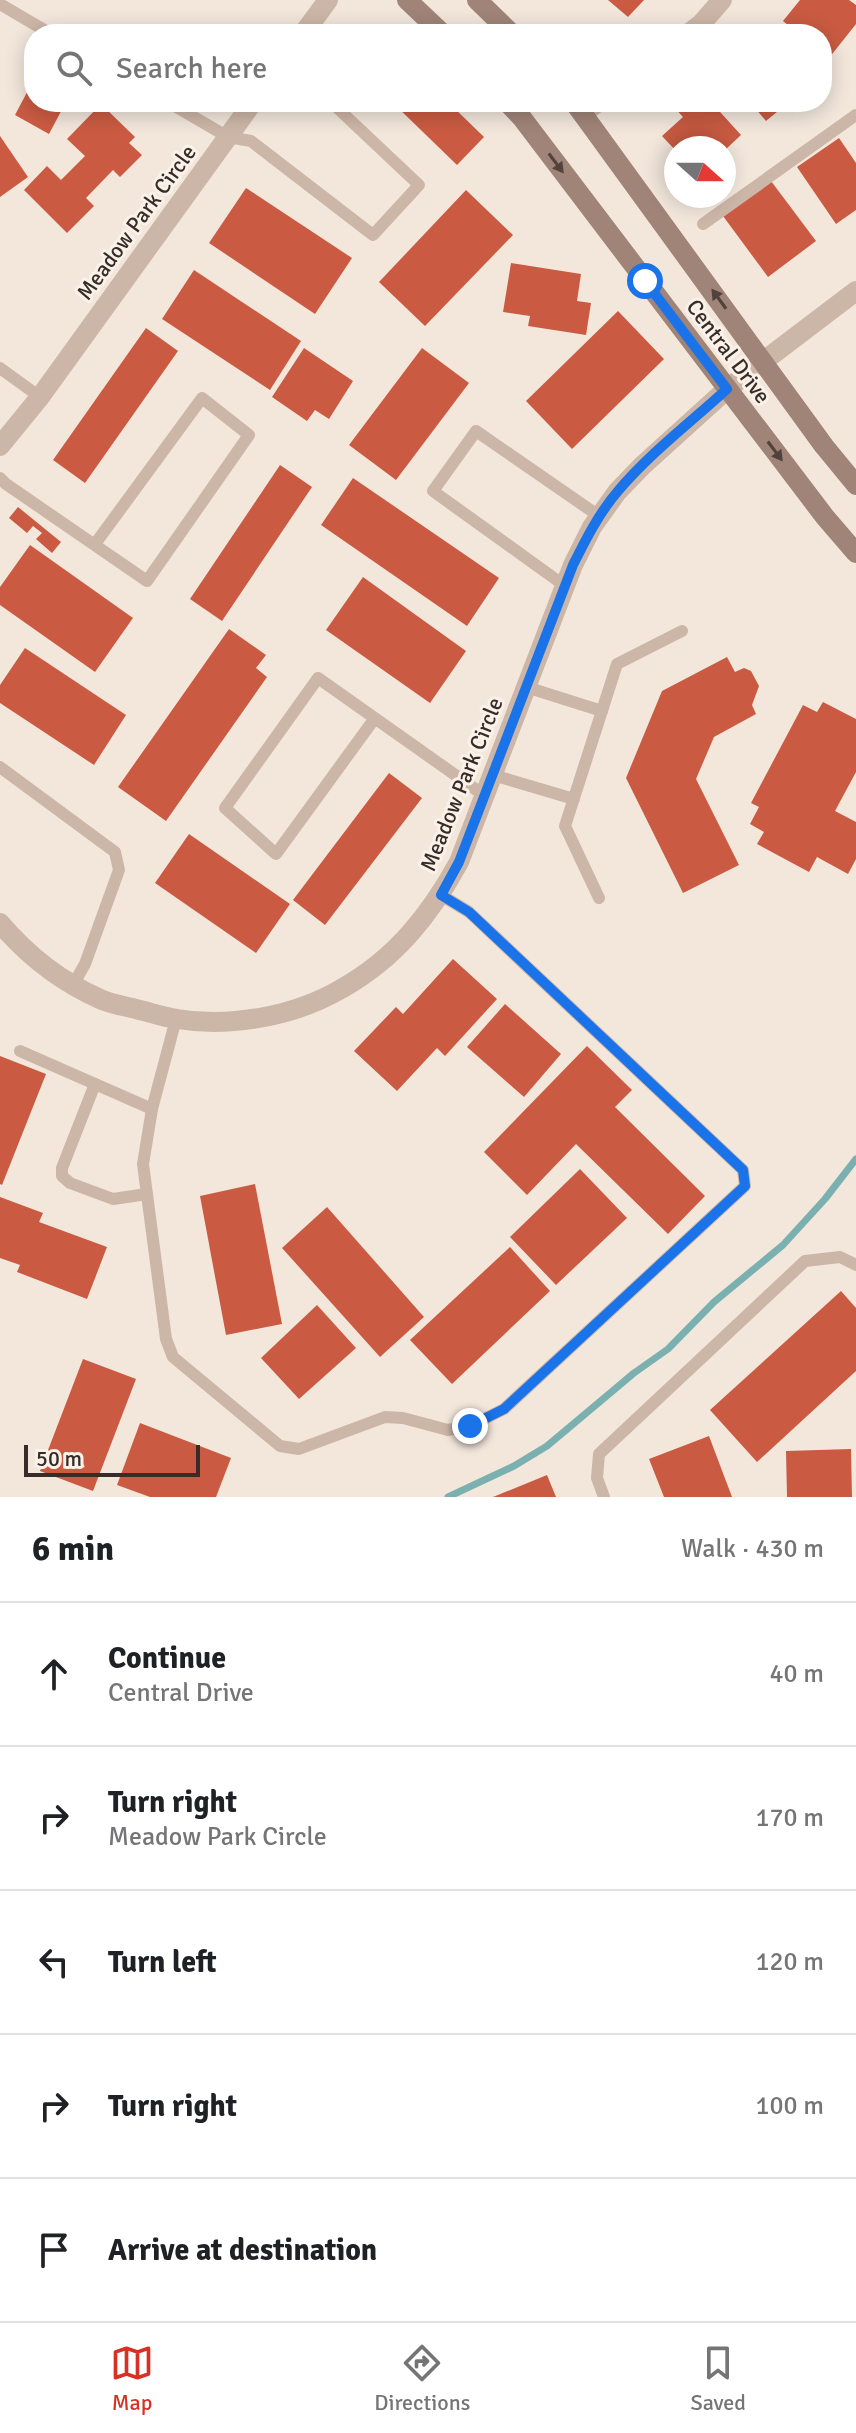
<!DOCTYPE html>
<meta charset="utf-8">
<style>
body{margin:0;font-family:Signika,sans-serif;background:#f2f2f2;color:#202124}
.compass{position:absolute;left:664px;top:136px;width:72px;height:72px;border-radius:50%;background:#fff;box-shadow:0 4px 20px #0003;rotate:111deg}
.scale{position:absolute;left:24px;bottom:20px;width:176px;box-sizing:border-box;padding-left:8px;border:4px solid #382c28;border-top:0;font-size:22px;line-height:28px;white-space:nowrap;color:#382c28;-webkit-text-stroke:6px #faf1e9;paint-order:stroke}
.stop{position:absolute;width:24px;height:24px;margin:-18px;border:6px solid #1a73e8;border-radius:50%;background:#fff}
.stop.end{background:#1a73e8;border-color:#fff;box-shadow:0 2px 8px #0008}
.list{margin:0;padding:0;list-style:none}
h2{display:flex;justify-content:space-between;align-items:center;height:104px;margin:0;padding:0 32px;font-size:34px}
h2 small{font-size:26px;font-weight:400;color:#757577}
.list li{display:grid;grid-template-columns:52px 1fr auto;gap:24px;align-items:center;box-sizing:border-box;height:144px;padding:0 32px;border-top:2px solid #e0e0e0}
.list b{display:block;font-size:30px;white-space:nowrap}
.list p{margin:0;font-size:26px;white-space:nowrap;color:#757577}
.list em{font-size:26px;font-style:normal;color:#757577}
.icon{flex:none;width:44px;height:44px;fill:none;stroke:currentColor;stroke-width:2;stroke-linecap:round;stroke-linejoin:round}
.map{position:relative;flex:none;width:856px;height:1497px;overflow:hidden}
.search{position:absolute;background:#fff;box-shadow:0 4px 20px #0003;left:24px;right:24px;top:24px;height:88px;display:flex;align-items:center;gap:20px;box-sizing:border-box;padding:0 28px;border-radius:32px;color:#757577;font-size:30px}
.sheet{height:824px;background:#fff}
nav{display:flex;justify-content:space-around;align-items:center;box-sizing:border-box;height:112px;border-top:2px solid #e0e0e0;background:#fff;font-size:22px;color:#757577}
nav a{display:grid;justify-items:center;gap:4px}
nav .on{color:#d93025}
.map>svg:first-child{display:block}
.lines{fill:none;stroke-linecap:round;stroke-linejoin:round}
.stream{stroke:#7ab1b0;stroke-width:7}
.building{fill:#ca5b42}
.service{stroke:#ccb6a7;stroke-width:12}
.minor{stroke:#ccb6a7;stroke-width:20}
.secondary{stroke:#a08478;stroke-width:20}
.oneway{fill:#52423c}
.route{stroke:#1a73e8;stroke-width:10}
.labels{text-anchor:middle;stroke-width:6;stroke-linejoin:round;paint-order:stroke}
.street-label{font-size:22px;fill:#382c28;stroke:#faf1e9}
</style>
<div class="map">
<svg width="856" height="1497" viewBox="0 0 856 1497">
<rect width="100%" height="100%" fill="#f3e7dc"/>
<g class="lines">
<!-- stream -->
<polyline class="stream" points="448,1497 514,1466 547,1446 634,1373 668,1349 714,1302 783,1245 825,1199 856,1159"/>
</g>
<!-- building -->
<g class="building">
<polygon points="608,0 644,0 628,17"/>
<polygon points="800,0 849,0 856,5 856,24 829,58 822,52 822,34 799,34 783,21"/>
<polygon points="369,26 378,34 361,34"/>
<polygon points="34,79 34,102 66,102 49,134 15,115"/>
<polygon points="392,102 448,102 484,137 457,165"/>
<polygon points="676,102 711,102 741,135 724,151 724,148 676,148 676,151 662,136 683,117 672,105"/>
<polygon points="750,102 789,102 766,121"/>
<polygon points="101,104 135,137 129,143 142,155 120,177 113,170 86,198 94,206 67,233 24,190 47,166 61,180 85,156 67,139"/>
<polygon points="0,136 28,177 0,197"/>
<polygon points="839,138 856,163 856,210 836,224 797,167"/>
<polygon points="771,181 816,241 768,277 723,216"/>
<polygon points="246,188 352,258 315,314 209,243"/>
<polygon points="466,190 513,235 425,326 379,282"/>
<polygon points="511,263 581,274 577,301 591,303 586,335 528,326 530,316 503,312"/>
<polygon points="194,270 301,341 270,390 162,319"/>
<polygon points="618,311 664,359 572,449 526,401"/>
<polygon points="146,328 178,351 85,483 53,460"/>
<polygon points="304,348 353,381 329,419 315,410 307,421 272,397"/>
<polygon points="422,348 469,383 396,480 349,445"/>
<polygon points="280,465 312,487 222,621 190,599"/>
<polygon points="353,478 499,578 467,626 321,525"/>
<polygon points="18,507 61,542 52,553 36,539 42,533 33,526 27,533 9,518"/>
<polygon points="30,545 133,618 95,672 0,605 0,587"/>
<polygon points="363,577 466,651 430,703 326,630"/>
<polygon points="229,629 266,655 256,668 267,677 166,821 118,787"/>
<polygon points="25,648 126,715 94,765 0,703 0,685"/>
<polygon points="727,657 735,672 744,668 751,671 759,686 752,705 756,714 714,737 696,779 739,865 683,893 626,778 662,691"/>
<polygon points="823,702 856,719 856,772 835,811 856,822 856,859 848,874 817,857 809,872 757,844 764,832 750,824 759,807 751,803 803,705 817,712"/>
<polygon points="389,773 422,798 325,925 293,900"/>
<polygon points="189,834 290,904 256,953 155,883"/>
<polygon points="453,959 497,999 445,1056 437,1048 397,1091 354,1051 396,1007 403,1014"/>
<polygon points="505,1004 561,1054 524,1097 467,1047"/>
<polygon points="587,1046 632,1090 615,1107 705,1196 668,1234 576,1144 527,1195 484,1152"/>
<polygon points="0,1056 46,1074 2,1185 0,1184"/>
<polygon points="580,1169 627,1218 556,1285 510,1237"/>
<polygon points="255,1184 282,1324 226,1335 200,1196"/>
<polygon points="0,1197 43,1213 39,1222 107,1247 87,1299 17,1272 20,1265 0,1258"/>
<polygon points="327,1207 424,1317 380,1357 282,1248"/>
<polygon points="510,1247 550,1291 452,1384 410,1340"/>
<polygon points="841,1291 856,1308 856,1371 757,1462 710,1410"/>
<polygon points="317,1305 356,1348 299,1399 261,1358"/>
<polygon points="83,1359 136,1379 93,1491 40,1471"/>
<polygon points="140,1423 231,1458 216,1497 150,1497 117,1485"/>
<polygon points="709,1436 732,1497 664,1497 649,1459"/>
<polygon points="851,1449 852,1497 787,1497 786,1451"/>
<polygon points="547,1475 556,1497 493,1497"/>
</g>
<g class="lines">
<!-- service -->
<g class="service">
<polyline points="0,4 51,34"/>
<polyline points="168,102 228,137 251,141 373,235 419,185 331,102"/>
<polyline points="703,224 856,115"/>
<polyline points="0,368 40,397"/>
<polyline points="0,478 6,484 147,581 249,435 202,398 95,544"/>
<polyline points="565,586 433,491 476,431 599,516"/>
<polyline points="526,687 602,711"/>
<polyline points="375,718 276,854 225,808 318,678 485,796"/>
<polyline points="0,767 115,852 119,870 85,964 73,985"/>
<polyline points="493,775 574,799"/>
<polyline points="599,898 565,826 617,664 682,631"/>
<polyline points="176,1019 152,1109 143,1164 166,1339 173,1357 280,1446 299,1449 385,1417 403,1418 448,1430 470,1426 504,1409 745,1186 743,1170 469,912 441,895"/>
<polyline points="20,1051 152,1109"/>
<polyline points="95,1084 62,1168 62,1176 70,1183 113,1199 147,1194"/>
<polyline points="604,1497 597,1478 599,1454 805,1261 840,1257 856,1265"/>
</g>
<!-- minor -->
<g class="minor">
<polyline points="303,34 328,0"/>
<polyline points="688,34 701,24 722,0"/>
<polyline points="584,113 598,102"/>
<polyline points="0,446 40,397 253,102"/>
<path d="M0,923C27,955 62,982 100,999C111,1004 124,1006 136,1009C149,1012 163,1017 177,1019C230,1028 295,1016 341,989C395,959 430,915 459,862L573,565L592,527L617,492L642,466L727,389L856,291"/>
</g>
<!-- secondary -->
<g class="secondary">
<polyline points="407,0 443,34"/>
<polyline points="477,0 512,34"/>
<polyline points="507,102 522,118 825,517 856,553"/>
<polyline points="574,102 824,446 856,485"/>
</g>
</g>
<!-- one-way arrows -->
<defs><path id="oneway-solid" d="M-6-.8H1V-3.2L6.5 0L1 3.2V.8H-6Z" transform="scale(2)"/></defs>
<g class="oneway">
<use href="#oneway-solid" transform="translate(556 163) rotate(53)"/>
<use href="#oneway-solid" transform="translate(719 299) rotate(-126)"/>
<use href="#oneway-solid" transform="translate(775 451) rotate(53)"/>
</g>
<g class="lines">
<!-- route -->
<path class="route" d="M470,1426L504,1409L745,1186L743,1170L469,912L441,895L459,862L573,565C586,539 599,513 618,491C650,453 691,422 727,389L645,281"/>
</g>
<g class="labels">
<!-- street labels -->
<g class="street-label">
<text transform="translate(136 222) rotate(-54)" y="8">Meadow Park Circle</text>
<text transform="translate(729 351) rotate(53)" y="8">Central Drive</text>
<text transform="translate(461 784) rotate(-68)" y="8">Meadow Park Circle</text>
</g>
</g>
</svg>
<svg class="compass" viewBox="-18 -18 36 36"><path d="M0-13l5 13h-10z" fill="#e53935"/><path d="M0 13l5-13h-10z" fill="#757577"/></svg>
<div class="scale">50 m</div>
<div class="stop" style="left:645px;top:281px"></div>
<div class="stop end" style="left:470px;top:1426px"></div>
<div class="search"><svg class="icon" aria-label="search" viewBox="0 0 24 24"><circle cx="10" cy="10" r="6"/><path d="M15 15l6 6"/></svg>Search here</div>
</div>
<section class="sheet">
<h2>6 min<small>Walk · 430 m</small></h2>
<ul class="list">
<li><svg class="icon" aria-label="ahead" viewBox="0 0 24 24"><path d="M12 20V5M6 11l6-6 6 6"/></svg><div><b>Continue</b><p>Central Drive</p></div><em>40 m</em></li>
<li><svg class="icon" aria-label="right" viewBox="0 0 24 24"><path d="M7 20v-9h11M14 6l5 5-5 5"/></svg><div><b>Turn right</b><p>Meadow Park Circle</p></div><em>170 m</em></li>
<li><svg class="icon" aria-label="left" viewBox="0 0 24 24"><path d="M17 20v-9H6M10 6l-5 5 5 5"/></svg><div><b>Turn left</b></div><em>120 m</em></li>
<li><svg class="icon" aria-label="right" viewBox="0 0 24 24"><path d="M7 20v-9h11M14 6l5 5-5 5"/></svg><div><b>Turn right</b></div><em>100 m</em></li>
<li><svg class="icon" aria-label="arrive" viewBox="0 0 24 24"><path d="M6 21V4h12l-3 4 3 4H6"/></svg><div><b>Arrive at destination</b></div></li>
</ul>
</section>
<nav>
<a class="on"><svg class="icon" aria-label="map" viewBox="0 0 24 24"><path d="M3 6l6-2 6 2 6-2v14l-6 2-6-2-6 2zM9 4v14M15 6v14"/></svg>Map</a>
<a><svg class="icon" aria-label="directions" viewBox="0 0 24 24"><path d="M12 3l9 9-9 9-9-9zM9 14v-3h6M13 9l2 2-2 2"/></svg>Directions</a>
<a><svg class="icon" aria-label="saved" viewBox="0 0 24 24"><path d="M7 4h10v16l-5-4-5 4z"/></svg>Saved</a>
</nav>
